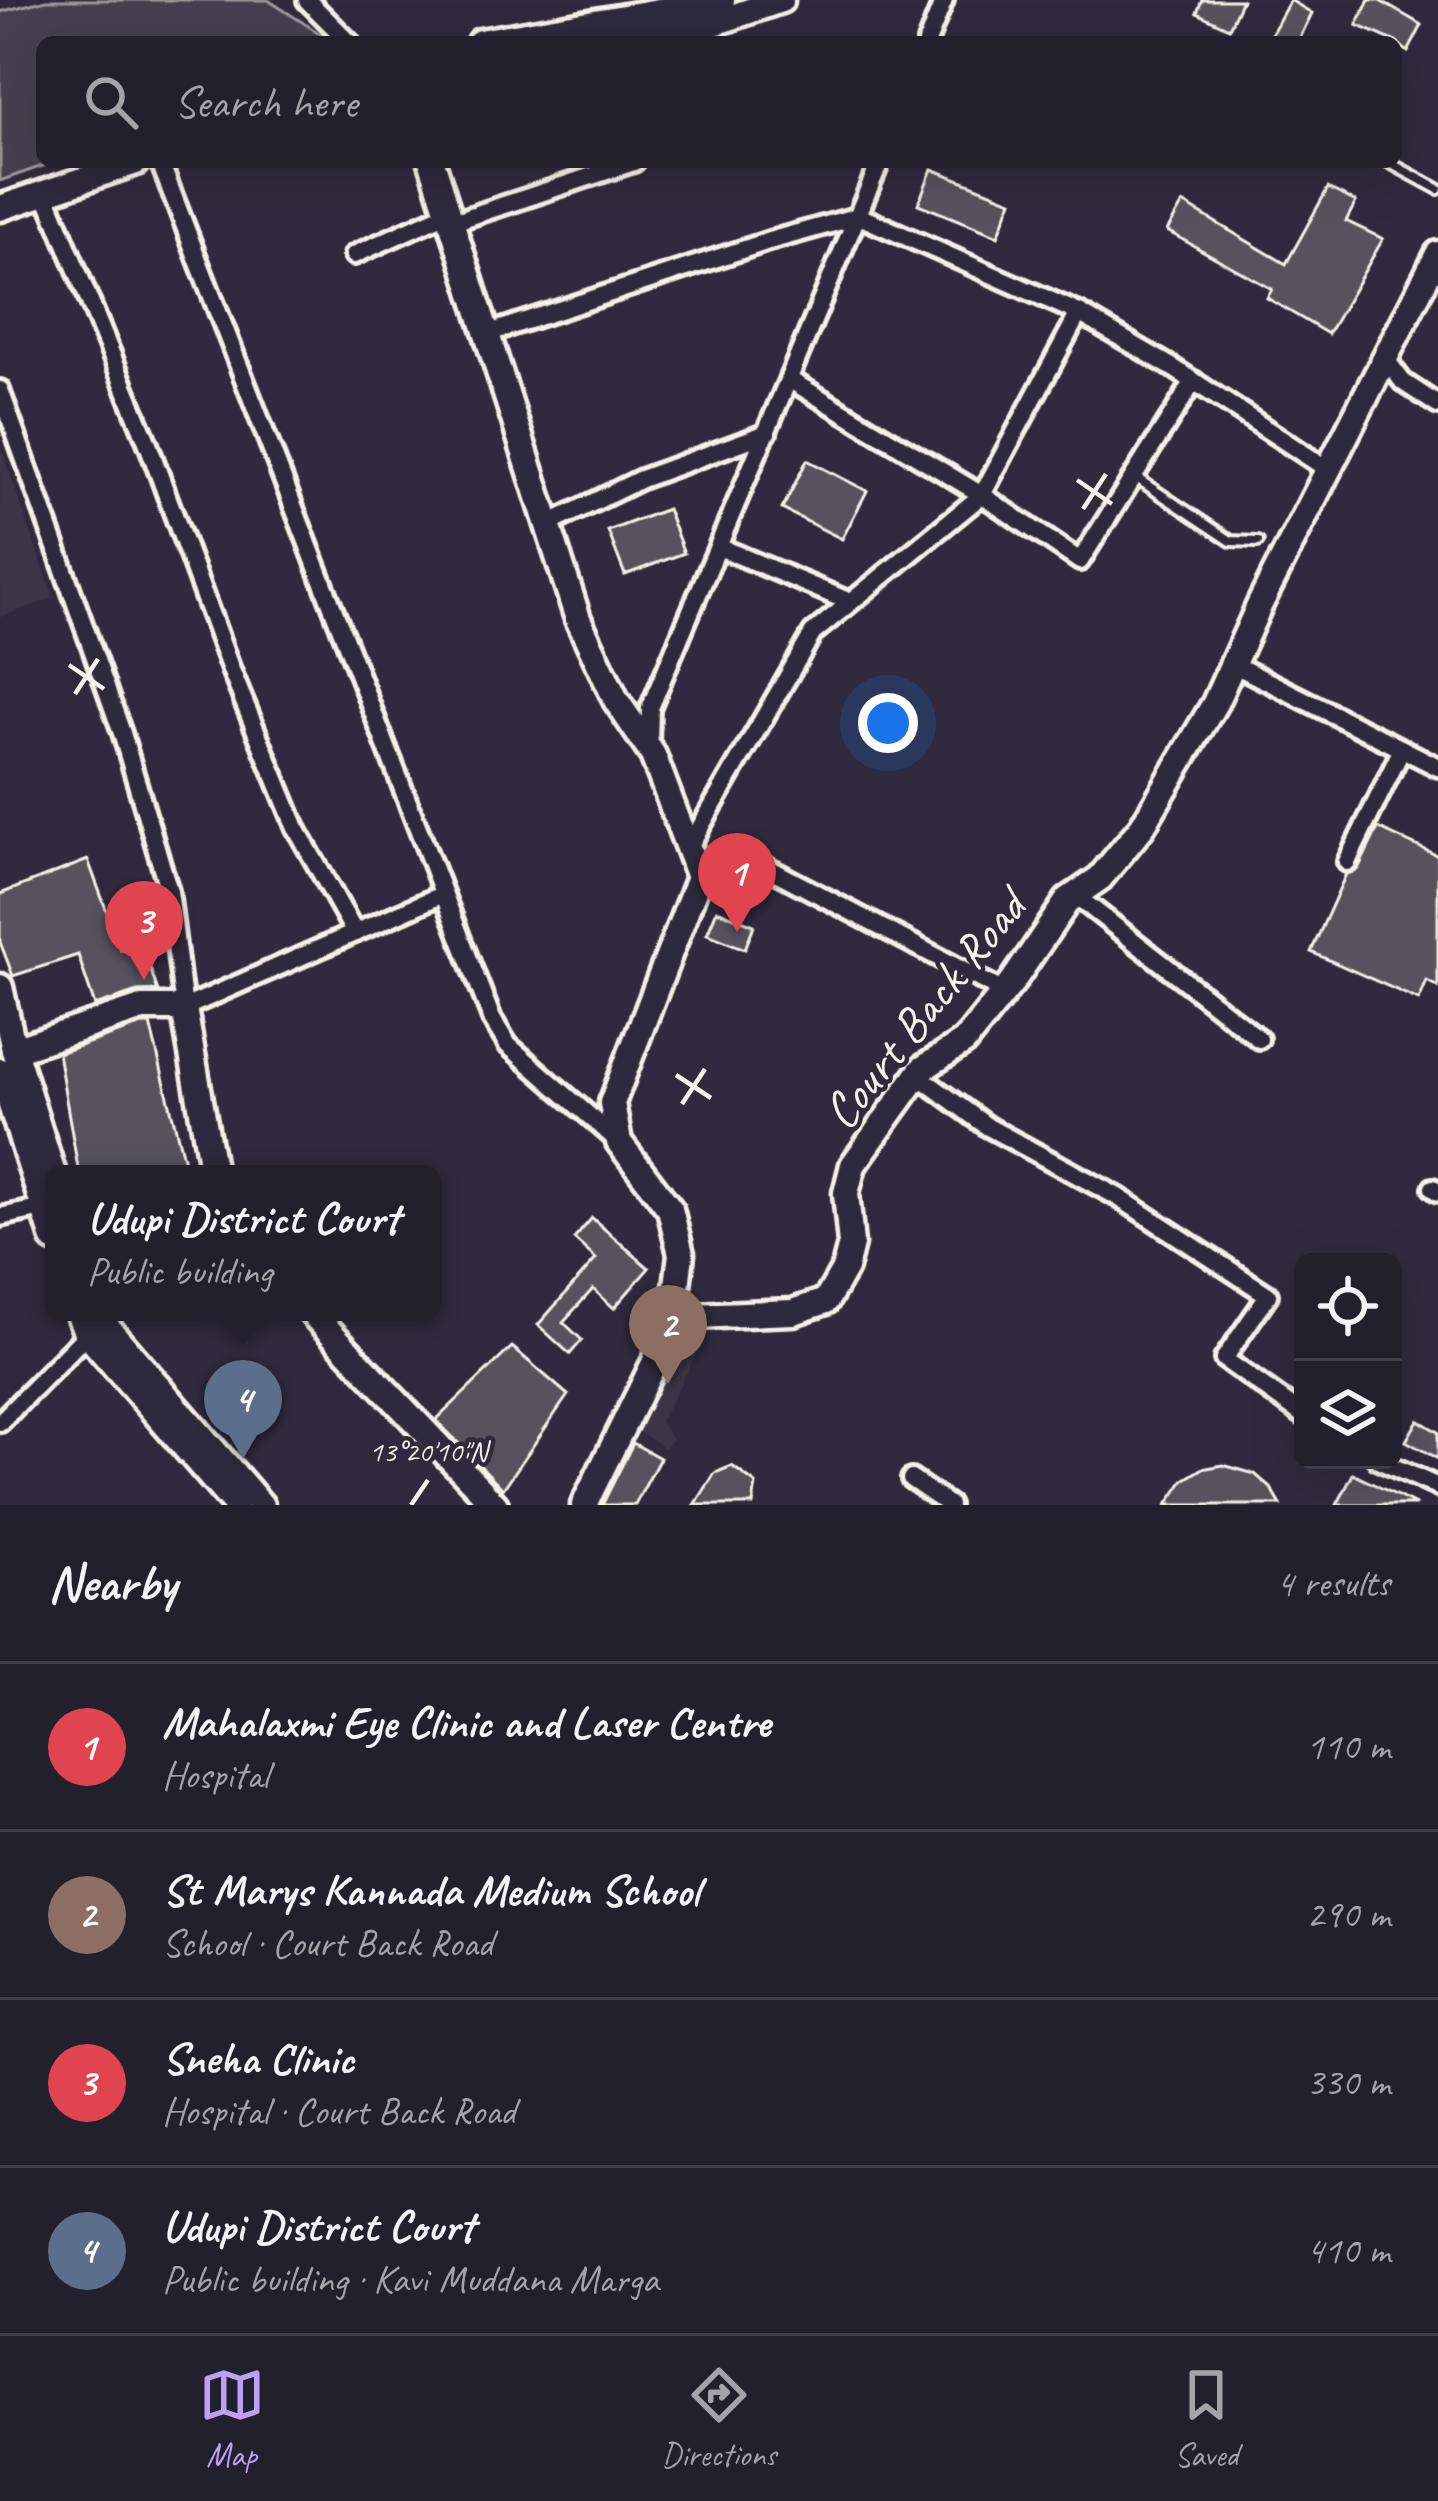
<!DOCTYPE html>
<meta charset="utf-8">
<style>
body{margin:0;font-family:Caveat,sans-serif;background:#2f2d3a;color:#f1f3f6}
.controls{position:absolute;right:36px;bottom:36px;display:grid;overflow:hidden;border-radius:18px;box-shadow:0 12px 48px #0002}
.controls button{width:108px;height:108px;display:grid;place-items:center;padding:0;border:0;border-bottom:3px solid #403e4a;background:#23202e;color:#f1f3f6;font:60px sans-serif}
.you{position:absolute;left:888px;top:723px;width:42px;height:42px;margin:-30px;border:9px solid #fff;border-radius:50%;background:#1a73e8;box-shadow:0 0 0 18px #1a73e833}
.badge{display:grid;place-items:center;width:78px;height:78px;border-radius:50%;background:#bca0f2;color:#fff;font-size:39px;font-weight:700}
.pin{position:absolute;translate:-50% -99px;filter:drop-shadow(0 3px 6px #0008)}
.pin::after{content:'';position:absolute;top:63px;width:42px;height:36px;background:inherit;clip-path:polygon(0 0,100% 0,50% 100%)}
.popup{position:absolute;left:45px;top:1165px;width:396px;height:156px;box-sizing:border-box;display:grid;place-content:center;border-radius:18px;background:#23202e;filter:drop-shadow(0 3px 9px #0005);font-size:39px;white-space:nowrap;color:#a3a3aa}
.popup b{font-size:45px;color:#f1f3f6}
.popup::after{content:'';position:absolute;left:50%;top:100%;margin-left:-24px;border:24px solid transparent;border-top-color:#23202e}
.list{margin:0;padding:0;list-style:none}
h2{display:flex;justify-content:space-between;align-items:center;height:156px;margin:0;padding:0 48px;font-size:51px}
h2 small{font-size:39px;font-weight:400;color:#a3a3aa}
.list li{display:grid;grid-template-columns:78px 1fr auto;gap:36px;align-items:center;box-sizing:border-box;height:168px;padding:0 48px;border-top:3px solid #403e4a}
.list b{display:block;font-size:45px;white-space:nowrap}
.list p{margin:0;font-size:39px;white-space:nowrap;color:#a3a3aa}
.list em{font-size:39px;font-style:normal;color:#a3a3aa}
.icon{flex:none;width:66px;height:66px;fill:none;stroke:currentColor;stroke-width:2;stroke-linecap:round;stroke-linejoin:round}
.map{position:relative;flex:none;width:1438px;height:1505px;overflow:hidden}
.search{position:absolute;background:#23202e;box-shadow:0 12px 48px #0002;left:36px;right:36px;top:36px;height:132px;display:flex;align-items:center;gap:30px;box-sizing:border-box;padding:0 42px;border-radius:18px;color:#a3a3aa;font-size:45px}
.sheet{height:828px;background:#23202e}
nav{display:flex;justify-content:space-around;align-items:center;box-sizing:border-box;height:168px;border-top:3px solid #403e4a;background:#23202e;font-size:33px;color:#a3a3aa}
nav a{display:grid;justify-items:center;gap:6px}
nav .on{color:#bca0f2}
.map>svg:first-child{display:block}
.built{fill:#3b3647}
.green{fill:#454050;stroke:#9c989c;stroke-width:3}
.building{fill:#56525f;stroke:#f4f1e8;stroke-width:3}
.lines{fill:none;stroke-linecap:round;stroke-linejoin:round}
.lane-casing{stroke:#f4f1e8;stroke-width:16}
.street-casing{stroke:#f4f1e8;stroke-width:26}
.secondary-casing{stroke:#f4f1e8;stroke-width:33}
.primary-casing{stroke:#f4f1e8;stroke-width:33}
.lane{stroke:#2f2a3d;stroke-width:8}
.street{stroke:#2f2a3d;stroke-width:16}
.secondary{stroke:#2f2a3d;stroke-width:24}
.primary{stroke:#2f2a3d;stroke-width:24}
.ticks{fill:none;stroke:#f4f1e8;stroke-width:4.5}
.labels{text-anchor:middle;stroke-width:9;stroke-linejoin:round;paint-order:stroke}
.street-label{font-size:51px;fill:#f4f1e8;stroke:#2f2a3d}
.ticks-label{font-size:30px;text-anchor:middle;fill:#f4f1e8;stroke:#2f2a3d;stroke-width:9;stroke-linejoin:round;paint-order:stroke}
</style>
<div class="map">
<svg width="1438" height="1505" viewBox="0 0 1438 1505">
<rect width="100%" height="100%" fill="#2f2a3d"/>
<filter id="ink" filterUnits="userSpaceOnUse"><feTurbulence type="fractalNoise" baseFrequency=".00833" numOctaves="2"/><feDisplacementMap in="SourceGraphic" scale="24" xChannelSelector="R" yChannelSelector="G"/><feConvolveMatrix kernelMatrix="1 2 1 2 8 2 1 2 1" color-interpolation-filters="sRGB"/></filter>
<g filter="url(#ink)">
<!-- built -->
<g class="built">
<polygon points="0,446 54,598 0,617"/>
<polygon points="680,1336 700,1348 660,1421 672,1439 665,1448 634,1429"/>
</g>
<!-- green -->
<polygon class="green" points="46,0 268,0 333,42 42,42 42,162 54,162 0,181 0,12"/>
<!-- building -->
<g class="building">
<polygon points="1202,0 1242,0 1229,28 1197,13"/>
<polygon points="1290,0 1312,13 1298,42 1267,42"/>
<polygon points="1369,0 1378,0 1422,25 1408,52 1396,42 1357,25"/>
<polygon points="932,169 1012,200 998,236 918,204"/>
<polygon points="1328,188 1356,202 1346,221 1383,239 1328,334 1267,298 1272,289 1167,231 1183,203 1286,264"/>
<polygon points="807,460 867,491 842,539 782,509"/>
<polygon points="667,509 684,553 625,575 608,531"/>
<polygon points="1378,828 1438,856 1438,987 1427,981 1419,1000 1311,952 1346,874 1358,869"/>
<polygon points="88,860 121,950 141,943 158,991 137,992 95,1006 78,955 13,976 0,942 0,894"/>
<polygon points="717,910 754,925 745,949 707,934"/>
<polygon points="145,1024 150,1024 187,1174 79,1174 58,1053"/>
<polygon points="592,1218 649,1268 614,1308 593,1289 563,1322 582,1340 570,1354 538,1325 596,1259 574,1239"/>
<polygon points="512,1347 568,1395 503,1489 436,1420"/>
<polygon points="1418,1420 1438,1432 1438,1459 1406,1441"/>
<polygon points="633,1443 660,1458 635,1505 602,1505"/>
<polygon points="1223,1465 1255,1474 1271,1488 1281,1505 1167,1505 1184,1480 1202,1469"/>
<polygon points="732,1466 756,1484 753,1505 695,1505 715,1473"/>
<polygon points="1353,1474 1416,1505 1337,1505"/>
</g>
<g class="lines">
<!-- lane casing -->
<g class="lane-casing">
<g id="lane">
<polyline points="1388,162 1438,189"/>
<polyline points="1135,477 1231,541 1258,542"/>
</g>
</g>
<!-- street casing -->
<g class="street-casing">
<g id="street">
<polyline points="307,0 349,42"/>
<polyline points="927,42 944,0"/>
<polyline points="160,162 492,1019 508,1045 618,1141"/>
<polyline points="45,192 148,444 231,670 296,828 355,933"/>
<polyline points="450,223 634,162"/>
<polyline points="354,255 447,213"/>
<polyline points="486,334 769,241 859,216 1079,313 1175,369 1330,471"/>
<polyline points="1385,358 1403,382 1438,405"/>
<polyline points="790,380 982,495 1080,561 1194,381"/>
<polyline points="0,390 122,733 169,891 184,1008 441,895"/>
<polyline points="547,525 641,479 767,433"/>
<polyline points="719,547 850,602"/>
<polyline points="1233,664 1438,767"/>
<polyline points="649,743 650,708 880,162"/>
<polyline points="690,845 813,633 982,495 1079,313"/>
<polyline points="696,861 736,851 1004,992"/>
<polyline points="1347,862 1402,749"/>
<polyline points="1075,895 1259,1039"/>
<polyline points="917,1075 988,1127 1118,1197 1268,1295 1224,1359 1303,1415"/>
<polyline points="1433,1188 1438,1192"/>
<polyline points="0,1217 43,1208"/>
<polyline points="0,1422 87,1334"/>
<polyline points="1378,1460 1438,1487"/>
<polyline points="911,1479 949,1505"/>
</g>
</g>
<!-- secondary casing -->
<g class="secondary-casing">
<g id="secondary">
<polyline points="480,42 722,0"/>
<polyline points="601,42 712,24 781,0"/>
<polyline points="432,162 578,619 616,700 653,755 699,877 612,1103 619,1142 670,1209 681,1254 672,1327 584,1505"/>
<polyline points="0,208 136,162"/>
<polyline points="14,1050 142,1008 184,1008 213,1174"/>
<polyline points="311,1312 495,1505"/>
<polyline points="672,1327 693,1316 793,1312 826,1301 845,1268 851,1244 846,1193 853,1165 922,1069 964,1042 1013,981 1068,900 1100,878 1142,827 1215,703 1260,604 1438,254"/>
</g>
</g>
<!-- primary casing -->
<g class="primary-casing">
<g id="primary">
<polyline points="0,987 14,1050 54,1177"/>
<polyline points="0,1071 54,1239"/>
<polyline points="78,1312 87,1334 235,1505"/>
<polyline points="99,1312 102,1321 261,1505"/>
</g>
</g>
<!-- lane -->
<use href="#lane" class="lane"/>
<!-- street -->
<use href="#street" class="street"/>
<!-- secondary -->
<use href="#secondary" class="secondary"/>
<!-- primary -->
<use href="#primary" class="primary"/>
</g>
</g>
<!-- ticks -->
<path class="ticks" d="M1077,480L1112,504M1083,509L1106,474M69,665L104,689M75,694L98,659M676,1075L711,1098M682,1104L705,1069M411,1505L428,1480"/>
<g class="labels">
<!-- street labels -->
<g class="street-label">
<text transform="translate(923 1009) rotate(-51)" y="18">Court Back Road</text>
</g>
</g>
<g class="ticks-label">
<text x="428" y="1461">13°20'10"N</text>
</g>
</svg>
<div class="controls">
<button><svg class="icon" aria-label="locate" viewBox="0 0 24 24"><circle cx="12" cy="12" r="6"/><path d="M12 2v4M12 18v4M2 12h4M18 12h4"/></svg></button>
<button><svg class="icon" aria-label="layers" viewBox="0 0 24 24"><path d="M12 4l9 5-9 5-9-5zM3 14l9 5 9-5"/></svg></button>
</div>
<div class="you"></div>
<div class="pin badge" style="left:737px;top:932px;background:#e0444e">1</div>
<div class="pin badge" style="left:668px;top:1384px;background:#8d6e63">2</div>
<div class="pin badge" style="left:144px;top:980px;background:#e0444e">3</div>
<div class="pin badge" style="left:243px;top:1459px;background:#5c6f8a">4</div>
<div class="popup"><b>Udupi District Court</b>Public building</div>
<div class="search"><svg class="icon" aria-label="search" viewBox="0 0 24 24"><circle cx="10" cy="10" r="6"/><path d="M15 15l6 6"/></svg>Search here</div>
</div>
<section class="sheet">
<h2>Nearby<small>4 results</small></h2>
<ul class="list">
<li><span class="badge" style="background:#e0444e">1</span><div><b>Mahalaxmi Eye Clinic and Laser Centre</b><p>Hospital</p></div><em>110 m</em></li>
<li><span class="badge" style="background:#8d6e63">2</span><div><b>St Marys Kannada Medium School</b><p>School · Court Back Road</p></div><em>290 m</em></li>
<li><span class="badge" style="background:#e0444e">3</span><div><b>Sneha Clinic</b><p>Hospital · Court Back Road</p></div><em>330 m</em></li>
<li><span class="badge" style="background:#5c6f8a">4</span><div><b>Udupi District Court</b><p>Public building · Kavi Muddana Marga</p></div><em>410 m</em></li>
</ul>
</section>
<nav>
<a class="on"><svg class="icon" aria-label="map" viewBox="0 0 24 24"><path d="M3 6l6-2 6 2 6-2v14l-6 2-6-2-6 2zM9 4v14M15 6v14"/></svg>Map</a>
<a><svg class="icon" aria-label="directions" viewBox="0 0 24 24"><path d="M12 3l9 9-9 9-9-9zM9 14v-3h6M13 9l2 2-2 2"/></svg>Directions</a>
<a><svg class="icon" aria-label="saved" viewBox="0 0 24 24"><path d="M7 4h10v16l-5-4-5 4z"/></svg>Saved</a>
</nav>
